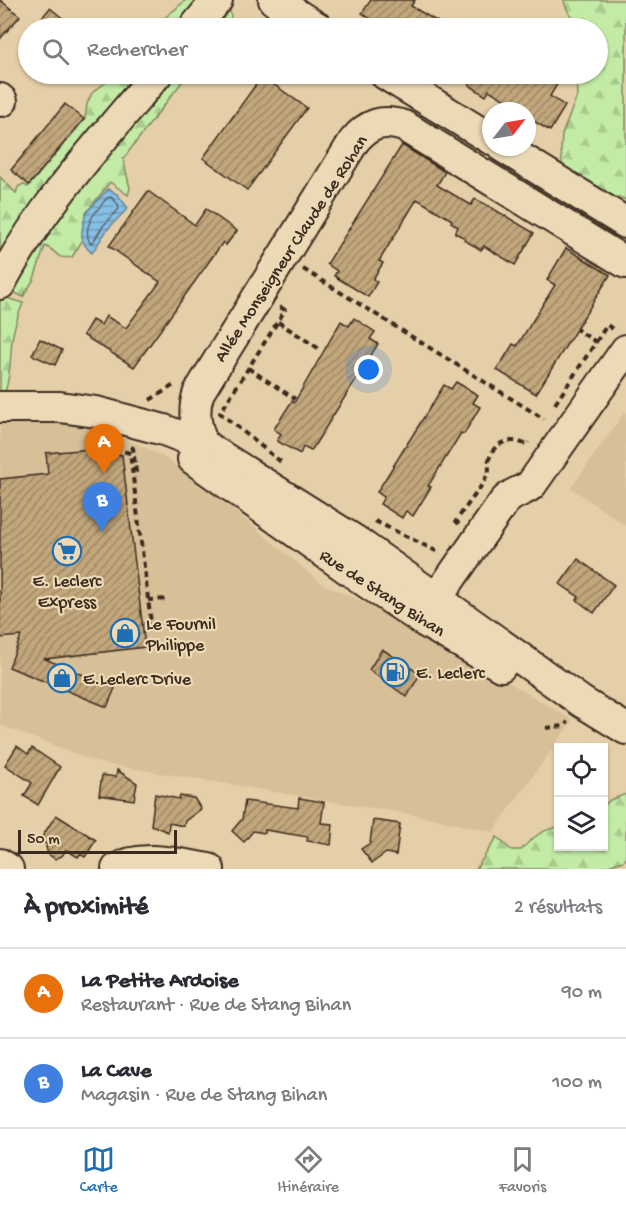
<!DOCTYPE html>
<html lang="fr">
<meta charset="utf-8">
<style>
body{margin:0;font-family:"Gochi Hand",sans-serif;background:#f2f2f3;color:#2b2b33}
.controls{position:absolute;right:18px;bottom:18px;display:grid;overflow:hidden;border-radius:0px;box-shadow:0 2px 4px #0004}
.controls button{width:54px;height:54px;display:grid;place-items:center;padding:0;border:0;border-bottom:2px solid #e1e1e2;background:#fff;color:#2b2b33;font:30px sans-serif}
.compass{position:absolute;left:482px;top:102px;width:54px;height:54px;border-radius:50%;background:#fff;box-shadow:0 2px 4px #0004;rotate:59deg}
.scale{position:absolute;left:18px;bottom:15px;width:159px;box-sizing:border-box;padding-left:6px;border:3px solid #3b2a1e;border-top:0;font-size:16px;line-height:21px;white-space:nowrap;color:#3b2a1e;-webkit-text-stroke:4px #ecd9b6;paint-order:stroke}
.you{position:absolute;left:369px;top:370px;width:21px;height:21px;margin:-15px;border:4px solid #fff;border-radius:50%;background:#1a73e8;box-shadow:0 0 0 9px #1a73e833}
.badge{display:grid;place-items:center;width:39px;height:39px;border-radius:50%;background:#1f6fb2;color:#fff;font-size:20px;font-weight:700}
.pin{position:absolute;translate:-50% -50px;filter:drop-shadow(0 2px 3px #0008)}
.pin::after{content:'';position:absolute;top:32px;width:21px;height:18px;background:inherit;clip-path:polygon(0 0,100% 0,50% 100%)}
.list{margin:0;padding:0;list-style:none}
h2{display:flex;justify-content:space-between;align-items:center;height:78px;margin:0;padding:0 24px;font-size:26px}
h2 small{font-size:20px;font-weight:400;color:#7c7c81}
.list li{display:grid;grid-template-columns:39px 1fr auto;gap:18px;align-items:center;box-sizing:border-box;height:90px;padding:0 24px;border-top:2px solid #e1e1e2}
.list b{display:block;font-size:22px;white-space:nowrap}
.list p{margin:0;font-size:20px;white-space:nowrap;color:#7c7c81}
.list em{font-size:20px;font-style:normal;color:#7c7c81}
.icon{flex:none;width:33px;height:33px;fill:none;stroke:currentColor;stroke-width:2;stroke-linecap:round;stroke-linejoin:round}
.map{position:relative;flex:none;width:626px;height:869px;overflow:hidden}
.search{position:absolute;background:#fff;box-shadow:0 2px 4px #0004;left:18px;right:18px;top:18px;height:66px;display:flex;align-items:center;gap:15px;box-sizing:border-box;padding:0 21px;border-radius:33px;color:#7c7c81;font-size:22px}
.sheet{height:258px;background:#fff}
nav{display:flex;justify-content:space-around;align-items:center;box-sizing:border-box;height:84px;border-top:2px solid #e1e1e2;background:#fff;font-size:16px;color:#7c7c81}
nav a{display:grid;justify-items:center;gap:3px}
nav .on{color:#1f6fb2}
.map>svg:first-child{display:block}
.built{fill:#d7c098}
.forest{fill:url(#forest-firs);stroke:#7f8a62;stroke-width:1.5}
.water{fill:url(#water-rules);stroke:#688495;stroke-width:1.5}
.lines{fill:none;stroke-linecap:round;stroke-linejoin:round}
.shore{stroke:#59666e;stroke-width:1.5}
.building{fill:url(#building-hatch);stroke:#3b2a1e;stroke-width:1.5}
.minor-casing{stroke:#3b2a1e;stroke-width:34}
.path{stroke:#3b2a1e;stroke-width:4;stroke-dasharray:6 4.5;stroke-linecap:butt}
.minor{stroke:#ecd9b6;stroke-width:30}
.labels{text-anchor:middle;stroke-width:4.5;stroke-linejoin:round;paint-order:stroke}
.street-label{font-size:18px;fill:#3b2a1e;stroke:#ecd9b6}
.poi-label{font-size:18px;fill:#3b2a1e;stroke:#ecd9b6;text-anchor:start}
</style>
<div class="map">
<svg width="626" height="869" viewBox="0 0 626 869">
<defs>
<pattern id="forest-firs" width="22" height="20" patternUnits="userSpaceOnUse" patternTransform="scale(1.5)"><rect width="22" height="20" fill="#c3eba6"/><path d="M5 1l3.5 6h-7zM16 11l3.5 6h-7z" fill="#a8ca8e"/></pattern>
<pattern id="water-rules" width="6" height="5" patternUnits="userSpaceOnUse" patternTransform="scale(1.5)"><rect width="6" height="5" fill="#86c0e5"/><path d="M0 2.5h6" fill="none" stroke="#6f9cb9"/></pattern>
<pattern id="building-hatch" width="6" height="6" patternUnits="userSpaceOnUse" patternTransform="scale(1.5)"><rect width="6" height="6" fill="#c2a77c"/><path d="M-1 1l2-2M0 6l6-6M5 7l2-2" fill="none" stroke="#9f8865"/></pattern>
</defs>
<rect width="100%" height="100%" fill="#e5cfa8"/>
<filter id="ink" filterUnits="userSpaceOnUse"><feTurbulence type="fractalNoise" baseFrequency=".0167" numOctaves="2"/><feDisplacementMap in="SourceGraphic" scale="12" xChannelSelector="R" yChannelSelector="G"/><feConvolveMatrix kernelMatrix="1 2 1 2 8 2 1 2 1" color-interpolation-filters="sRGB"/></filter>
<g filter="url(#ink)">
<!-- built -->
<g class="built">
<polygon points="626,410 626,526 571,488"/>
<polygon points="71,420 114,433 162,456 206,486 321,583 399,618 573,720 493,832 426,817 99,763 0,725 0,423"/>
</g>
<!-- forest -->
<g class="forest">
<polygon points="186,0 229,0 232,28 137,28 155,21 161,21"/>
<path d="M564,0H626V200L620,197L605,199L563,175L561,149L562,135L577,96L576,74H598V28H577C575,17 566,14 564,0Z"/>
<path d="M113,74H188L123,159L130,188L128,195L110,182L86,213L82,241L72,257C54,260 59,251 45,246L34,279L23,297L12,291L0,265V177L16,193L18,187L23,184L28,187L85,119L87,104L92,93L105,83Z"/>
<path d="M0,296L23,303C18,315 14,327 12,340C10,358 11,375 5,392L0,391Z"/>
<path d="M626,794V859L623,861L599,869H476L497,837L511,850H521C532,838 543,829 558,827V846H604V806L610,800Z"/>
</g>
<!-- water -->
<path class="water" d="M108,189L117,194L128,208L107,230L92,253C78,242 81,230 86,213Z"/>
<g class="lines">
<!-- shore -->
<path class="shore" d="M111,197L118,204L119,209L103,226L93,242L90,243C81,226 97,210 107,198Z"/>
</g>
<!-- building -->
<g class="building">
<polygon points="0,0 20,16 0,39"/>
<polygon points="371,0 415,0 411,6 448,28 384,28 362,13"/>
<polygon points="50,8 75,28 33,28"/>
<polygon points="464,74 520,74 536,83 542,74 547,74 559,81 550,96 565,106 550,131 527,117 527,111 523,111 489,90 486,96 469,85 473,79"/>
<polygon points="262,76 307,108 247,190 203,158"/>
<polygon points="65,104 84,119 29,185 11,170"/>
<polygon points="402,145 445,172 437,185 471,205 475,199 485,204 534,233 515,265 484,246 481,250 464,240 465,238 455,233 458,227 451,222 452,220 417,199 379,261 383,263 373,279 377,282 368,297 334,276 337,271 327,264"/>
<polygon points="148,191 195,225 206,209 237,231 226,245 223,242 134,367 83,335 92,320 101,325 106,316 126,328 160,282 109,246"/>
<polygon points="566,248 610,275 536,394 497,370 513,344 517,346 555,285 547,280"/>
<polygon points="354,318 375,332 370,339 378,344 311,451 303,447 300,454 277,441 281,434 274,429 292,401 294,403 341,321 349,326"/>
<polygon points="40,339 62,350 55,365 32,355"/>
<polygon points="456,382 478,395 473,403 480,407 464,434 461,433 428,486 431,487 413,516 406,511 402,518 380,504 384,497 377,492 444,385 451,389"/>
<polygon points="91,449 122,455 145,647 45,659 115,688 107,707 9,667 21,636 0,638 0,479 48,474 46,453"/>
<polygon points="578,559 614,585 594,613 577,600 579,597 560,584"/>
<polygon points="382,649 420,674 407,697 369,670"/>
<polygon points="17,746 28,754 32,748 60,767 38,805 24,796 32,783 5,765"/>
<polygon points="117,770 137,783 134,800 99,795 102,775 116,777"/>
<polygon points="155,794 179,799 180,796 194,798 201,809 185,821 184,826 169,823 168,832 151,825"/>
<polygon points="299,798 324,802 321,823 333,824 331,845 307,841 308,837 265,830 265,833 253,831 244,842 232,831 242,819 245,801 298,808"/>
<polygon points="56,815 96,840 85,857 80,854 78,857 66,850 62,856 55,859 48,854 46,847 47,845 40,840"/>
<polygon points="373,820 400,824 396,855 386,853 372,863 361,849 370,843"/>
</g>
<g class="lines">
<!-- minor casing -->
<g class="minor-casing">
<g id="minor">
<polyline points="274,0 318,28"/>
<polyline points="194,28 217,0"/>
<polyline points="385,74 491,139"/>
<polyline points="0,99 2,101"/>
<polyline points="503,147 626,223"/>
<path d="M0,284C41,206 101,141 157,74"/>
<polyline points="0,407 60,407 96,412 164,430 203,445 357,542 582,702 626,729"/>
<path d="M203,445C196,427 192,411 199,392L354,141C368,124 382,119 404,126L626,263"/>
<polyline points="193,459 366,582 424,621 501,666"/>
<path d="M436,599L504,502C512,492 522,492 531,485L626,350"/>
<polyline points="0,864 8,869"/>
<path d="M117,869C142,853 182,865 209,869"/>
</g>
</g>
<!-- path -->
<g class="path">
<polyline points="303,269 544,419"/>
<polyline points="280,307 285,310 220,413 281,462"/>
<polyline points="278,322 321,350"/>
<polyline points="596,342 607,325 614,330"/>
<polyline points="248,368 295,399"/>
<polyline points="150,400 174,385"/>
<polyline points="555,404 596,342 576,329"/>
<polyline points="97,439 102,446 130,453 151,623 142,624"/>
<polyline points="131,447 133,448 136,472 135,477"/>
<polyline points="375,521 438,552"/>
<path d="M459,524L456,521C466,506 480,490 488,474C490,470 488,465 489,460C493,441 511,437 527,445L528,442"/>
<polyline points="148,600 167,599"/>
<polyline points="546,728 564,726 568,722"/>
</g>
<!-- minor -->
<use href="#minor" class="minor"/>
</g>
</g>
<!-- icons -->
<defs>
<g id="supermarket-ring" transform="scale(1.5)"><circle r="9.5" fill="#ecd9b6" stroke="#1f6fb2" stroke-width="1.5"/><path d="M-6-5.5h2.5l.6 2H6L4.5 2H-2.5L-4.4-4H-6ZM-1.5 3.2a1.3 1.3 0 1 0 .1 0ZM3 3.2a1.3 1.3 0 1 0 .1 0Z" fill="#1f6fb2"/></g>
<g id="shop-ring" transform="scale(1.5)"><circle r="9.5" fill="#ecd9b6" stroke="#1f6fb2" stroke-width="1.5"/><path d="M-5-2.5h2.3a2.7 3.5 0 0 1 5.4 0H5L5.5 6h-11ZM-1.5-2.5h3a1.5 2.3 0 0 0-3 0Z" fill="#1f6fb2"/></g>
<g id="fuel-ring" transform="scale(1.5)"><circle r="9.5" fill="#ecd9b6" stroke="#1f6fb2" stroke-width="1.5"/><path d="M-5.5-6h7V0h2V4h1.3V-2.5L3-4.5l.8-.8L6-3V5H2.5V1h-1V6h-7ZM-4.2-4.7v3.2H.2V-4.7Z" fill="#1f6fb2"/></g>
</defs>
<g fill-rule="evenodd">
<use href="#supermarket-ring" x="67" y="551"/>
<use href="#shop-ring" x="125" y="633"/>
<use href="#fuel-ring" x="395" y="672"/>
<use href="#shop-ring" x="62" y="678"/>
</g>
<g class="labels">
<!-- street labels -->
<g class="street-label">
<text transform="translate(290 248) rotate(-57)" y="6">Allée Monseigneur Claude de Rohan</text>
<text transform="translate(383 592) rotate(33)" y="6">Rue de Stang Bihan</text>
</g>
<!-- poi labels -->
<g class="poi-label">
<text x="67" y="586" text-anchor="middle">E. Leclerc<tspan x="67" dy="21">Express</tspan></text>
<text x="146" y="629">Le Fournil<tspan x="146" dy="21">Philippe</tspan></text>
<text x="416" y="678">E. Leclerc</text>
<text x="83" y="684">E.Leclerc Drive</text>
</g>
</g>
</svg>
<div class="controls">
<button><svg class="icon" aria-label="locate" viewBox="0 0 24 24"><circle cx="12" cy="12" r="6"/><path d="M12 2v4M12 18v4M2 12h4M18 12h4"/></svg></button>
<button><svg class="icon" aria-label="layers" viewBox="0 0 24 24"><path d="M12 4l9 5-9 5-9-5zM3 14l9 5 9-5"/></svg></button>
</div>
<svg class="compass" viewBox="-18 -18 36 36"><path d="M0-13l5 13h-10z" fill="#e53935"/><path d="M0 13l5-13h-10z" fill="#7c7c81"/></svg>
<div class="scale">50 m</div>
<div class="you"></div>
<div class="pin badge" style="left:104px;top:474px;background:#e8710a">A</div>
<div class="pin badge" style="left:102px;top:532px;background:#3f7fe0">B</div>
<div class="search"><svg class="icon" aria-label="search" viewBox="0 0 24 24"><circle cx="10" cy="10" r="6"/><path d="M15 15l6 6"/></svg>Rechercher</div>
</div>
<section class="sheet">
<h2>À proximité<small>2 résultats</small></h2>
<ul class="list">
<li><span class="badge" style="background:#e8710a">A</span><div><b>La Petite Ardoise</b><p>Restaurant · Rue de Stang Bihan</p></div><em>90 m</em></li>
<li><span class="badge" style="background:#3f7fe0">B</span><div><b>La Cave</b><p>Magasin · Rue de Stang Bihan</p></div><em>100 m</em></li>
</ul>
</section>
<nav>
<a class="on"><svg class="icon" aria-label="map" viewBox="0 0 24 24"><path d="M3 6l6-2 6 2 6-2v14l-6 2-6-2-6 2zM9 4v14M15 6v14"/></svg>Carte</a>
<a><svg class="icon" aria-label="directions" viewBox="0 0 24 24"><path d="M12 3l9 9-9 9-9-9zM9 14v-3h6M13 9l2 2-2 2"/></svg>Itinéraire</a>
<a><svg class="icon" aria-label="saved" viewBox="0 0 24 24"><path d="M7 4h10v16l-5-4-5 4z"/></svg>Favoris</a>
</nav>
